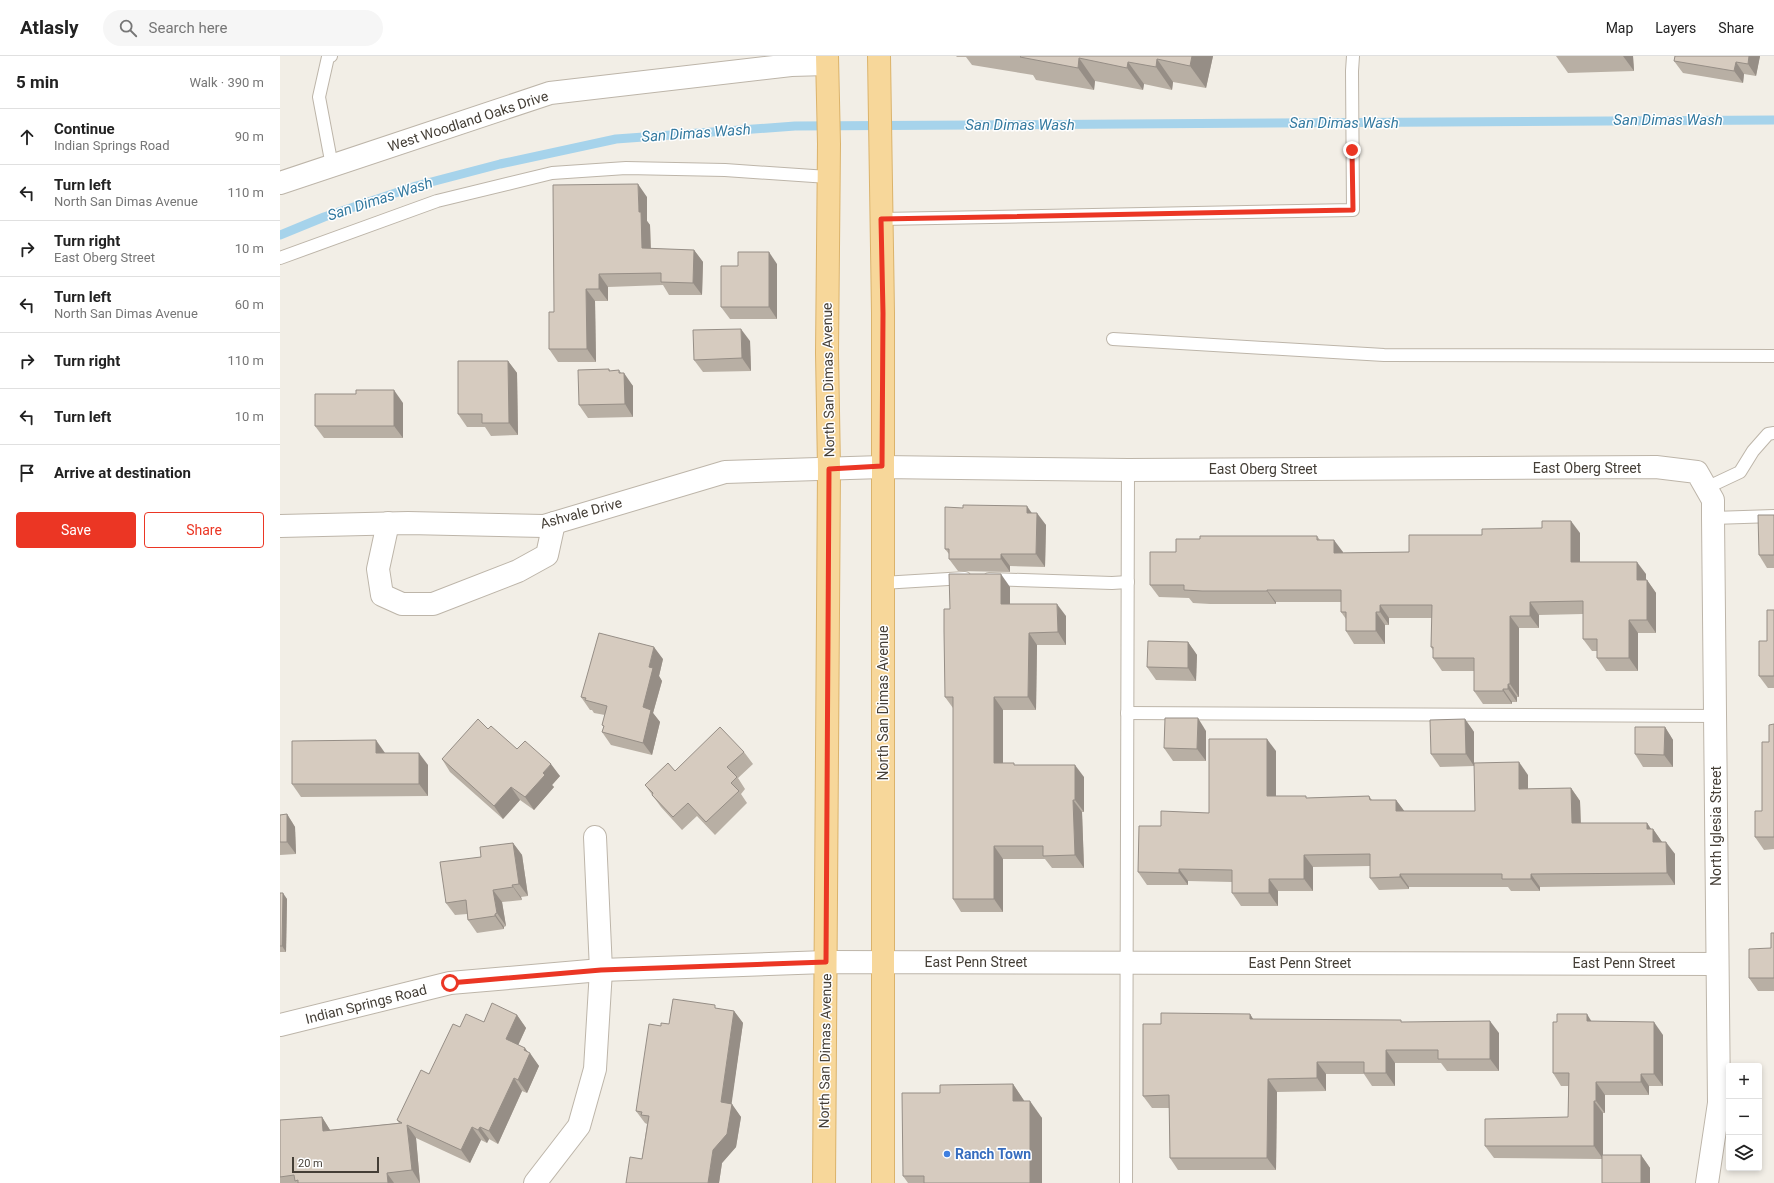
<!DOCTYPE html>
<meta charset="utf-8">
<style>
body{margin:0;font-family:Roboto,sans-serif;background:#f6f6f6;color:#222}
.controls{position:absolute;right:12px;bottom:12px;display:grid;overflow:hidden;border-radius:4px;box-shadow:0 2px 6px #0003}
.controls button{width:36px;height:36px;display:grid;place-items:center;padding:0;border:0;border-bottom:1px solid #e0e0e0;background:#fff;color:#222;font:20px sans-serif}
.scale{position:absolute;left:12px;bottom:10px;width:87px;box-sizing:border-box;padding-left:4px;border:2px solid #443e36;border-top:0;font-size:11px;line-height:14px;white-space:nowrap;color:#443e36;-webkit-text-stroke:3px #fff;paint-order:stroke}
.stop{position:absolute;width:12px;height:12px;margin:-9px;border:3px solid #eb3624;border-radius:50%;background:#fff}
.stop.end{background:#eb3624;border-color:#fff;box-shadow:0 1px 4px #0008}
.list{margin:0;padding:0;list-style:none}
h2{display:flex;justify-content:space-between;align-items:center;height:52px;margin:0;padding:0 16px;font-size:17px}
h2 small{font-size:13px;font-weight:400;color:#767676}
.list li{display:grid;grid-template-columns:26px 1fr auto;gap:12px;align-items:center;box-sizing:border-box;height:56px;padding:0 16px;border-top:1px solid #e0e0e0}
.list b{display:block;font-size:15px;white-space:nowrap}
.list p{margin:0;font-size:13px;white-space:nowrap;color:#767676}
.list em{font-size:13px;font-style:normal;color:#767676}
.actions{display:flex;gap:8px;padding:12px 16px}
.actions a{flex:1;padding:9px 0;border:1px solid #eb3624;border-radius:4px;text-align:center;font-size:14px;color:#eb3624}
.actions .main{background:#eb3624;color:#fff}
.icon{flex:none;width:22px;height:22px;fill:none;stroke:currentColor;stroke-width:2;stroke-linecap:round;stroke-linejoin:round}
.map{position:relative;flex:none;width:1494px;height:1127px;overflow:hidden}
header{display:flex;align-items:center;gap:24px;box-sizing:border-box;height:56px;padding:0 20px;background:#fff;border-bottom:1px solid #e0e0e0}
header strong{font-size:19px}
nav{display:flex;gap:22px;margin-inline-start:auto;font-size:14px}
.search{width:280px;height:36px;background:#f6f6f6;display:flex;align-items:center;gap:10px;box-sizing:border-box;padding:0 14px;border-radius:22px;color:#767676;font-size:15px}
main{display:flex}
aside{flex:1;background:#fff}
.map>svg:first-child{display:block}
.lines{fill:none;stroke-linecap:round;stroke-linejoin:round}
.stream{stroke:#a6d3eb;stroke-width:9}
.lane-casing{stroke:#bdb5a9;stroke-width:14}
.street-casing{stroke:#bdb5a9;stroke-width:24}
.primary-casing{stroke:#dbb36b;stroke-width:24}
.lane{stroke:#fff;stroke-width:12}
.street{stroke:#fff;stroke-width:22}
.primary{stroke:#f7d79a;stroke-width:22}
.wall{fill:#b8afa4}
.shaded-wall{fill:#968e86}
.building{fill:#d6cbbf;stroke:#968e86}
.route{stroke:#eb3624;stroke-width:5}
.shop-dot{fill:#3f7fe0;stroke:#fff;stroke-width:1.5}
.labels{text-anchor:middle;stroke-width:3;stroke-linejoin:round;paint-order:stroke}
.street-label{font-size:14px;fill:#443e36;stroke:#fff}
.shop-label{font-size:14px;font-weight:bold;fill:#366cbe;stroke:#fff;text-anchor:start}
.water-label{font-size:15px;font-style:italic;fill:#347aa0;stroke:#fff}
</style>
<header>
<strong>Atlasly</strong>
<div class="search"><svg class="icon" aria-label="search" viewBox="0 0 24 24"><circle cx="10" cy="10" r="6"/><path d="M15 15l6 6"/></svg>Search here</div>
<nav><a>Map</a><a>Layers</a><a>Share</a></nav>
</header>
<main>
<aside>
<h2>5 min<small>Walk · 390 m</small></h2>
<ul class="list">
<li><svg class="icon" aria-label="ahead" viewBox="0 0 24 24"><path d="M12 20V5M6 11l6-6 6 6"/></svg><div><b>Continue</b><p>Indian Springs Road</p></div><em>90 m</em></li>
<li><svg class="icon" aria-label="left" viewBox="0 0 24 24"><path d="M17 20v-9H6M10 6l-5 5 5 5"/></svg><div><b>Turn left</b><p>North San Dimas Avenue</p></div><em>110 m</em></li>
<li><svg class="icon" aria-label="right" viewBox="0 0 24 24"><path d="M7 20v-9h11M14 6l5 5-5 5"/></svg><div><b>Turn right</b><p>East Oberg Street</p></div><em>10 m</em></li>
<li><svg class="icon" aria-label="left" viewBox="0 0 24 24"><path d="M17 20v-9H6M10 6l-5 5 5 5"/></svg><div><b>Turn left</b><p>North San Dimas Avenue</p></div><em>60 m</em></li>
<li><svg class="icon" aria-label="right" viewBox="0 0 24 24"><path d="M7 20v-9h11M14 6l5 5-5 5"/></svg><div><b>Turn right</b></div><em>110 m</em></li>
<li><svg class="icon" aria-label="left" viewBox="0 0 24 24"><path d="M17 20v-9H6M10 6l-5 5 5 5"/></svg><div><b>Turn left</b></div><em>10 m</em></li>
<li><svg class="icon" aria-label="arrive" viewBox="0 0 24 24"><path d="M6 21V4h12l-3 4 3 4H6"/></svg><div><b>Arrive at destination</b></div></li>
</ul>
<div class="actions"><a class="main">Save</a><a>Share</a></div>
</aside>
<div class="map">
<svg width="1494" height="1127" viewBox="0 0 1494 1127">
<rect width="100%" height="100%" fill="#f2eee6"/>
<g class="lines">
<!-- stream -->
<polyline class="stream" points="0,179 44,161 136,130 220,108 336,83 515,70 1494,64"/>
<!-- lane casing -->
<g class="lane-casing">
<g id="lane">
<polyline points="51,0 48,1 39,41 52,110"/>
<polyline points="601,163 1073,154 1072,15 1073,0"/>
<polyline points="0,202 157,145 272,117 346,112 445,114 548,121"/>
<polyline points="833,283 1104,299 1494,300"/>
<polyline points="1426,432 1460,416 1473,395 1488,378 1494,377"/>
<polyline points="1433,462 1494,460"/>
<polyline points="709,523 832,527 848,526"/>
<polyline points="602,527 685,522"/>
<polyline points="847,657 1436,660"/>
<polyline points="846,1127 848,414"/>
</g>
</g>
<!-- street casing -->
<g class="street-casing">
<g id="street">
<polyline points="0,127 270,37 511,9 547,8"/>
<polyline points="108,467 98,513 102,539 122,548 153,548 238,515 267,499 274,467"/>
<polyline points="0,470 128,467 264,470 445,416 602,411 848,414 1376,411 1417,416 1433,444 1433,462 1439,1047 1427,1127"/>
<polyline points="0,969 170,927 321,914 546,906 1437,908"/>
<polyline points="255,1127 299,1070 315,1013 321,914 315,781"/>
</g>
</g>
<!-- primary casing -->
<g class="primary-casing">
<g id="primary">
<polyline points="599,0 603,257 603,1127"/>
<polyline points="544,1127 549,413 547,297 549,88 547,0"/>
</g>
</g>
<!-- lane -->
<use href="#lane" class="lane"/>
<!-- street -->
<use href="#street" class="street"/>
<!-- primary -->
<use href="#primary" class="primary"/>
</g>
<!-- wall -->
<g class="wall">
<polygon points="676,0 933,0 926,32 893,26 892,34 864,28 863,34 815,25 814,34 756,24 753,19 692,9 686,1 677,1"/>
<polygon points="1276,0 1353,0 1354,15 1288,17"/>
<polygon points="1395,0 1480,0 1476,20 1464,18 1463,27 1403,17 1394,5"/>
<polygon points="367,141 367,165 370,169 371,193 414,194 423,206 422,239 389,239 383,229 328,231 328,245 315,245 316,306 278,306 269,293 274,256"/>
<polygon points="497,208 497,263 450,263 441,251 458,210"/>
<polygon points="470,285 471,315 423,316 414,304"/>
<polygon points="228,305 237,317 238,379 211,380 205,371 187,371 178,358"/>
<polygon points="329,313 330,315 341,317 353,330 353,361 308,362 299,349"/>
<polygon points="76,338 123,347 123,382 44,382 35,370"/>
<polygon points="751,457 766,469 765,511 730,510 730,516 678,515 669,503 669,498 665,493"/>
<polygon points="1494,459 1494,512 1487,512 1479,499"/>
<polygon points="1300,477 1300,506 1366,518 1366,524 1367,524 1376,537 1376,577 1358,577 1358,615 1326,615 1317,602 1317,595 1312,595 1303,583 1303,558 1259,559 1259,572 1239,572 1239,641 1237,641 1237,646 1232,646 1232,648 1203,648 1194,635 1194,615 1162,615 1153,602 1153,594 1151,591 1152,562 1109,562 1109,569 1105,569 1105,588 1074,588 1066,575 1066,563 1061,556 1061,546 996,546 996,548 930,548 913,547 909,542 879,541 870,529 896,496 920,483 1037,480 1040,484 1063,496 1063,497 1129,496 1202,479"/>
<polygon points="730,531 730,548 786,560 786,589 757,589 756,654 723,654 723,707 804,721 804,756 802,756 804,812 772,812 765,803 723,803 723,856 681,856 673,843 673,652 665,641 670,553"/>
<polygon points="1494,554 1494,632 1488,632 1479,620"/>
<polygon points="908,586 917,599 916,625 876,624 867,611"/>
<polygon points="383,603 379,620 382,625 373,657 380,666 372,699 331,689 322,676 324,671 322,669 325,659 314,657 312,654 310,654 301,641"/>
<polygon points="1185,663 1194,676 1194,710 1160,711 1151,698"/>
<polygon points="1494,668 1494,793 1484,794 1475,781 1482,755 1489,686"/>
<polygon points="1385,671 1393,684 1393,711 1363,711 1355,698"/>
<polygon points="208,673 237,693 280,720 272,729 274,731 254,754 240,744 223,763 170,716 162,703"/>
<polygon points="926,675 926,705 893,705 884,692"/>
<polygon points="996,695 996,740 1027,742 1089,740 1092,744 1116,744 1124,755 1195,755 1248,719 1248,733 1291,732 1300,745 1301,767 1367,767 1371,773 1373,773 1382,786 1395,798 1395,829 1260,831 1260,835 1231,835 1228,831 1129,831 1129,833 1099,834 1090,822 1090,810 1033,811 1033,835 998,835 998,850 961,850 952,837 952,826 908,825 908,829 867,829 858,816 881,770 929,757"/>
<polygon points="464,696 473,708 458,722 465,733 461,738 467,747 435,779 417,760 402,774 381,751 365,729 395,715"/>
<polygon points="105,697 148,709 148,740 21,741 12,728"/>
<polygon points="7,758 15,771 16,798 0,799 0,759"/>
<polygon points="233,787 242,799 248,840 241,841 242,844 222,846 226,870 224,871 224,873 197,877 188,864 187,858 175,859 166,847 201,801"/>
<polygon points="0,837 7,843 6,896 0,896"/>
<polygon points="1494,877 1494,935 1478,935 1469,922 1491,892"/>
<polygon points="438,953 454,955 463,967 451,1048 461,1061 456,1091 442,1107 439,1127 346,1127 362,1103 367,1068 365,1067 356,1055 381,970 389,968"/>
<polygon points="970,958 973,963 1122,966 1219,977 1219,1015 1167,1015 1161,1007 1115,1007 1115,1030 1092,1030 1084,1018 1046,1018 1046,1035 997,1036 996,1114 898,1114 890,1102 889,1052 872,1052 863,1040 881,968"/>
<polygon points="237,959 246,972 238,989 248,996 259,1010 247,1037 242,1035 218,1088 209,1083 207,1087 201,1084 190,1107 136,1082 140,1127 0,1127 0,1064 42,1061 50,1074 119,1067 117,1064 149,1018 180,971"/>
<polygon points="1311,965 1383,979 1383,1030 1369,1030 1369,1039 1325,1039 1325,1057 1323,1057 1323,1099 1361,1099 1370,1112 1370,1127 1322,1103 1214,1102 1205,1090 1288,1061 1288,1030 1281,1030 1273,1017"/>
<polygon points="733,1028 744,1045 762,1062 762,1127 628,1127 623,1120 660,1037"/>
</g>
<!-- shaded-wall -->
<g class="shaded-wall">
<polygon points="912,0 933,0 926,32 910,10"/>
<polygon points="1343,0 1353,0 1354,15"/>
<polygon points="1469,0 1480,0 1476,20 1468,8"/>
<polygon points="799,2 815,25 814,34 798,12"/>
<polygon points="877,3 893,26 892,34 876,11"/>
<polygon points="848,6 864,28 863,34 847,12"/>
<polygon points="1456,6 1464,18 1463,27 1454,15"/>
<polygon points="358,128 367,141 367,165 370,169 371,205 362,192 359,156"/>
<polygon points="414,194 423,206 422,239 413,227"/>
<polygon points="489,196 497,208 497,263 489,251"/>
<polygon points="319,218 328,231 328,245 319,233"/>
<polygon points="306,233 315,245 316,306 307,293"/>
<polygon points="461,273 470,285 471,315 462,302"/>
<polygon points="228,305 237,317 238,379 229,367"/>
<polygon points="339,314 344,322 344,317 353,330 353,361 345,348"/>
<polygon points="114,334 123,347 123,382 114,370"/>
<polygon points="747,450 756,463 747,457"/>
<polygon points="757,457 766,469 765,511 756,498"/>
<polygon points="1291,465 1300,477 1300,518 1291,506"/>
<polygon points="1054,484 1063,496 1063,510 1054,497"/>
<polygon points="721,498 730,510 730,516 721,503"/>
<polygon points="1357,506 1366,518 1366,537 1357,524"/>
<polygon points="721,518 730,531 730,561 721,548"/>
<polygon points="1367,524 1376,537 1376,577 1367,564"/>
<polygon points="987,534 996,546 996,548 987,535"/>
<polygon points="1250,546 1259,559 1259,572 1250,560"/>
<polygon points="777,548 786,560 786,589 778,576"/>
<polygon points="1100,549 1109,562 1109,569 1100,556"/>
<polygon points="1096,556 1105,569 1105,588 1096,575"/>
<polygon points="1230,560 1239,572 1239,641 1230,628"/>
<polygon points="1349,564 1358,577 1358,615 1349,602"/>
<polygon points="749,577 757,589 756,654 748,641"/>
<polygon points="908,586 917,599 916,625 908,612"/>
<polygon points="374,591 383,603 379,620 382,625 373,657 380,666 372,699 363,687 363,651 369,611"/>
<polygon points="1228,628 1237,641 1237,646 1228,633"/>
<polygon points="1223,633 1232,646 1232,648 1223,635"/>
<polygon points="714,641 723,654 723,719 714,707"/>
<polygon points="918,662 926,675 926,705 917,693"/>
<polygon points="1185,663 1194,676 1194,710 1186,698"/>
<polygon points="1385,671 1393,684 1393,711 1384,699"/>
<polygon points="987,683 996,695 996,753 987,740"/>
<polygon points="96,684 105,697 96,697"/>
<polygon points="139,697 148,709 148,740 139,728"/>
<polygon points="1239,706 1248,719 1248,746 1239,733"/>
<polygon points="271,708 280,720 272,729 274,731 254,754 245,741 263,717"/>
<polygon points="795,709 804,721 804,756 795,744"/>
<polygon points="231,731 240,744 223,763 214,750"/>
<polygon points="1291,732 1300,745 1301,780 1292,767"/>
<polygon points="793,744 802,756 804,812 795,799"/>
<polygon points="1116,744 1125,756 1116,755"/>
<polygon points="7,758 15,771 16,798 7,786"/>
<polygon points="1367,767 1373,776 1373,773 1382,786 1373,786 1367,773"/>
<polygon points="1386,786 1395,798 1395,829 1387,817"/>
<polygon points="233,787 242,799 248,840 239,828"/>
<polygon points="714,790 723,803 723,856 714,843"/>
<polygon points="1024,799 1033,811 1033,835 1024,823"/>
<polygon points="899,813 908,825 908,829 899,817"/>
<polygon points="1120,818 1129,831 1129,833 1120,821"/>
<polygon points="1251,818 1260,831 1260,835 1251,823"/>
<polygon points="989,823 998,835 998,850 989,837"/>
<polygon points="232,829 241,841 242,844 233,831"/>
<polygon points="213,834 222,846 226,870 217,857"/>
<polygon points="3,837 7,843 6,896 2,890"/>
<polygon points="215,858 224,871 224,873 215,860"/>
<polygon points="454,955 463,967 450,1059 441,1046"/>
<polygon points="970,958 978,971 970,963"/>
<polygon points="1307,958 1315,971 1307,965"/>
<polygon points="237,959 246,972 235,996 226,983"/>
<polygon points="1210,965 1219,977 1219,1015 1210,1003"/>
<polygon points="1374,966 1383,979 1383,1030 1374,1018"/>
<polygon points="245,992 250,999 250,997 259,1010 247,1037 238,1024 244,994"/>
<polygon points="1106,994 1115,1007 1115,1030 1106,1017"/>
<polygon points="1037,1006 1046,1018 1046,1035 1037,1022"/>
<polygon points="1361,1018 1369,1030 1369,1039 1361,1026"/>
<polygon points="234,1022 242,1035 218,1088 209,1075"/>
<polygon points="988,1023 997,1036 996,1114 987,1102"/>
<polygon points="1316,1026 1325,1039 1325,1057 1316,1045"/>
<polygon points="733,1028 745,1046 733,1045"/>
<polygon points="750,1045 762,1062 762,1127 750,1127"/>
<polygon points="1314,1045 1323,1057 1323,1103 1314,1090"/>
<polygon points="452,1048 461,1061 456,1091 442,1107 439,1127 428,1127 433,1094"/>
<polygon points="42,1061 50,1074 43,1075"/>
<polygon points="127,1069 136,1082 140,1127 132,1114"/>
<polygon points="192,1071 201,1084 190,1107 181,1094"/>
<polygon points="200,1071 209,1083 207,1087 198,1074"/>
<polygon points="1361,1099 1370,1112 1370,1127 1361,1127"/>
<polygon points="107,1117 114,1127 108,1127"/>
</g>
<!-- building -->
<g class="building">
<polygon points="741,0 912,0 910,10 877,3 876,11 848,6 847,12 799,2 798,12 740,1"/>
<polygon points="1395,0 1469,0 1468,8 1456,6 1454,15 1394,5"/>
<polygon points="358,128 359,156 361,156 362,192 414,194 413,227 381,226 381,217 319,218 319,233 306,233 307,293 269,293 269,256 274,256 273,129"/>
<polygon points="458,196 489,196 489,251 441,251 441,210 458,210"/>
<polygon points="461,273 462,302 414,304 413,274"/>
<polygon points="178,305 228,305 229,367 202,367 202,358 178,358"/>
<polygon points="329,313 329,315 339,314 339,317 344,317 345,348 299,349 298,314"/>
<polygon points="76,334 114,334 114,370 35,370 35,338 76,338"/>
<polygon points="683,449 747,450 747,457 757,457 756,498 721,498 721,503 669,503 669,493 665,493 665,451 683,452"/>
<polygon points="1478,459 1494,459 1494,499 1479,499"/>
<polygon points="1262,465 1291,465 1291,506 1357,506 1357,524 1367,524 1367,564 1349,564 1349,602 1317,602 1317,583 1303,583 1303,545 1250,546 1250,560 1230,560 1230,628 1228,628 1228,633 1223,633 1223,635 1194,635 1194,602 1153,602 1153,591 1151,591 1152,549 1100,549 1100,556 1096,556 1096,575 1066,575 1066,556 1061,556 1061,534 987,534 987,535 922,535 904,534 904,529 870,529 870,496 896,496 896,483 920,483 920,480 1037,480 1037,484 1054,484 1054,497 1129,496 1129,479 1202,479 1202,473 1262,472"/>
<polygon points="669,518 721,518 721,548 777,548 778,576 749,577 748,641 714,641 714,707 734,707 734,709 795,709 795,744 793,744 795,799 763,800 763,790 714,790 714,843 673,843 673,641 665,641 664,575 664,553 670,553"/>
<polygon points="1487,554 1494,554 1494,620 1479,620 1479,585 1487,585"/>
<polygon points="319,577 374,591 369,611 373,612 363,651 371,654 363,687 322,676 324,670 322,669 327,650 305,644 306,642 301,641"/>
<polygon points="868,585 908,586 908,612 867,611"/>
<polygon points="885,662 918,662 917,693 884,692"/>
<polygon points="198,663 208,673 211,670 237,693 245,685 271,708 263,717 265,719 245,741 231,731 214,750 162,703"/>
<polygon points="1185,663 1186,698 1151,698 1150,664"/>
<polygon points="1494,668 1494,781 1475,781 1475,755 1482,755 1482,686 1489,686 1489,669"/>
<polygon points="440,671 464,696 447,711 457,721 451,727 459,735 426,766 408,747 393,761 372,739 373,737 365,729 388,707 395,715"/>
<polygon points="1355,671 1385,671 1384,699 1355,698"/>
<polygon points="929,683 987,683 987,740 1026,740 1026,742 1089,740 1090,744 1116,744 1116,755 1195,755 1194,707 1239,706 1239,733 1291,732 1292,767 1367,767 1367,773 1373,773 1373,786 1386,786 1387,817 1251,818 1251,823 1222,823 1222,818 1120,818 1120,821 1090,822 1090,798 1024,799 1024,823 989,823 989,837 952,837 952,814 899,813 899,817 858,816 859,770 881,770 881,755 929,757"/>
<polygon points="96,684 96,697 139,697 139,728 12,728 12,685"/>
<polygon points="7,758 7,786 0,786 0,759"/>
<polygon points="233,787 239,828 232,829 233,831 213,834 217,857 215,858 215,860 188,864 186,844 166,847 160,806 201,801 200,791"/>
<polygon points="0,837 3,837 2,890 0,890"/>
<polygon points="1491,877 1494,877 1494,922 1469,922 1469,893 1491,892"/>
<polygon points="393,943 435,949 435,952 454,955 441,1046 452,1048 447,1078 433,1094 428,1127 346,1127 350,1101 362,1103 369,1060 361,1059 362,1056 356,1055 369,968 381,970 381,967 389,968"/>
<polygon points="212,947 237,959 226,983 245,992 244,994 250,997 238,1024 234,1022 209,1075 200,1071 198,1074 192,1071 181,1094 127,1069 132,1114 107,1117 108,1127 18,1127 18,1124 15,1125 14,1119 0,1121 0,1064 42,1061 43,1075 122,1067 117,1064 141,1014 149,1018 173,968 180,971 186,958 204,966"/>
<polygon points="881,957 970,958 970,963 1121,964 1121,966 1210,965 1210,1003 1158,1003 1158,994 1106,994 1106,1017 1084,1017 1084,1006 1037,1006 1037,1022 988,1023 987,1102 890,1102 889,1039 863,1040 863,968 881,968"/>
<polygon points="1277,958 1307,958 1307,965 1374,966 1374,1018 1361,1018 1361,1026 1316,1026 1316,1045 1314,1045 1314,1090 1205,1090 1205,1063 1288,1061 1289,1017 1273,1017 1273,966 1277,966"/>
<polygon points="733,1028 733,1045 750,1045 750,1127 644,1127 644,1120 623,1120 622,1037 660,1037 660,1029"/>
<rect x="1322" y="1099" width="39" height="28"/>
</g>
<g class="lines">
<!-- route -->
<polyline class="route" points="170,927 321,914 546,906 549,413 602,410 603,257 601,163 1073,154 1072,94"/>
</g>
<!-- markers -->
<circle class="shop-dot" cx="667" cy="1098" r="4"/>
<g class="labels">
<!-- street labels -->
<g class="street-label">
<text transform="translate(188 65) rotate(-18)" y="5">West Woodland Oaks Drive</text>
<text transform="translate(548 324) rotate(-91)" y="5">North San Dimas Avenue</text>
<text x="1307" y="417">East Oberg Street</text>
<text x="983" y="418">East Oberg Street</text>
<text transform="translate(301 457) rotate(-15)" y="5">Ashvale Drive</text>
<text transform="translate(603 647) rotate(-90)" y="5">North San Dimas Avenue</text>
<text transform="translate(1436 770) rotate(-90)" y="5">North Iglesia Street</text>
<text x="696" y="911">East Penn Street</text>
<text x="1020" y="912">East Penn Street</text>
<text x="1344" y="912">East Penn Street</text>
<text transform="translate(86 948) rotate(-14)" y="5">Indian Springs Road</text>
<text transform="translate(545 995) rotate(-89)" y="5">North San Dimas Avenue</text>
</g>
<!-- shop labels -->
<g class="shop-label">
<text x="675" y="1103">Ranch Town</text>
</g>
<!-- water labels -->
<g class="water-label">
<text x="1388" y="69">San Dimas Wash</text>
<text x="1064" y="72">San Dimas Wash</text>
<text x="740" y="74">San Dimas Wash</text>
<text transform="translate(416 77) rotate(-4)" y="5">San Dimas Wash</text>
<text transform="translate(100 143) rotate(-18)" y="5">San Dimas Wash</text>
</g>
</g>
</svg>
<div class="controls">
<button>+</button>
<button>−</button>
<button><svg class="icon" aria-label="layers" viewBox="0 0 24 24"><path d="M12 4l9 5-9 5-9-5zM3 14l9 5 9-5"/></svg></button>
</div>
<div class="scale">20 m</div>
<div class="stop" style="left:170px;top:927px"></div>
<div class="stop end" style="left:1072px;top:94px"></div>
</div>
</main>
